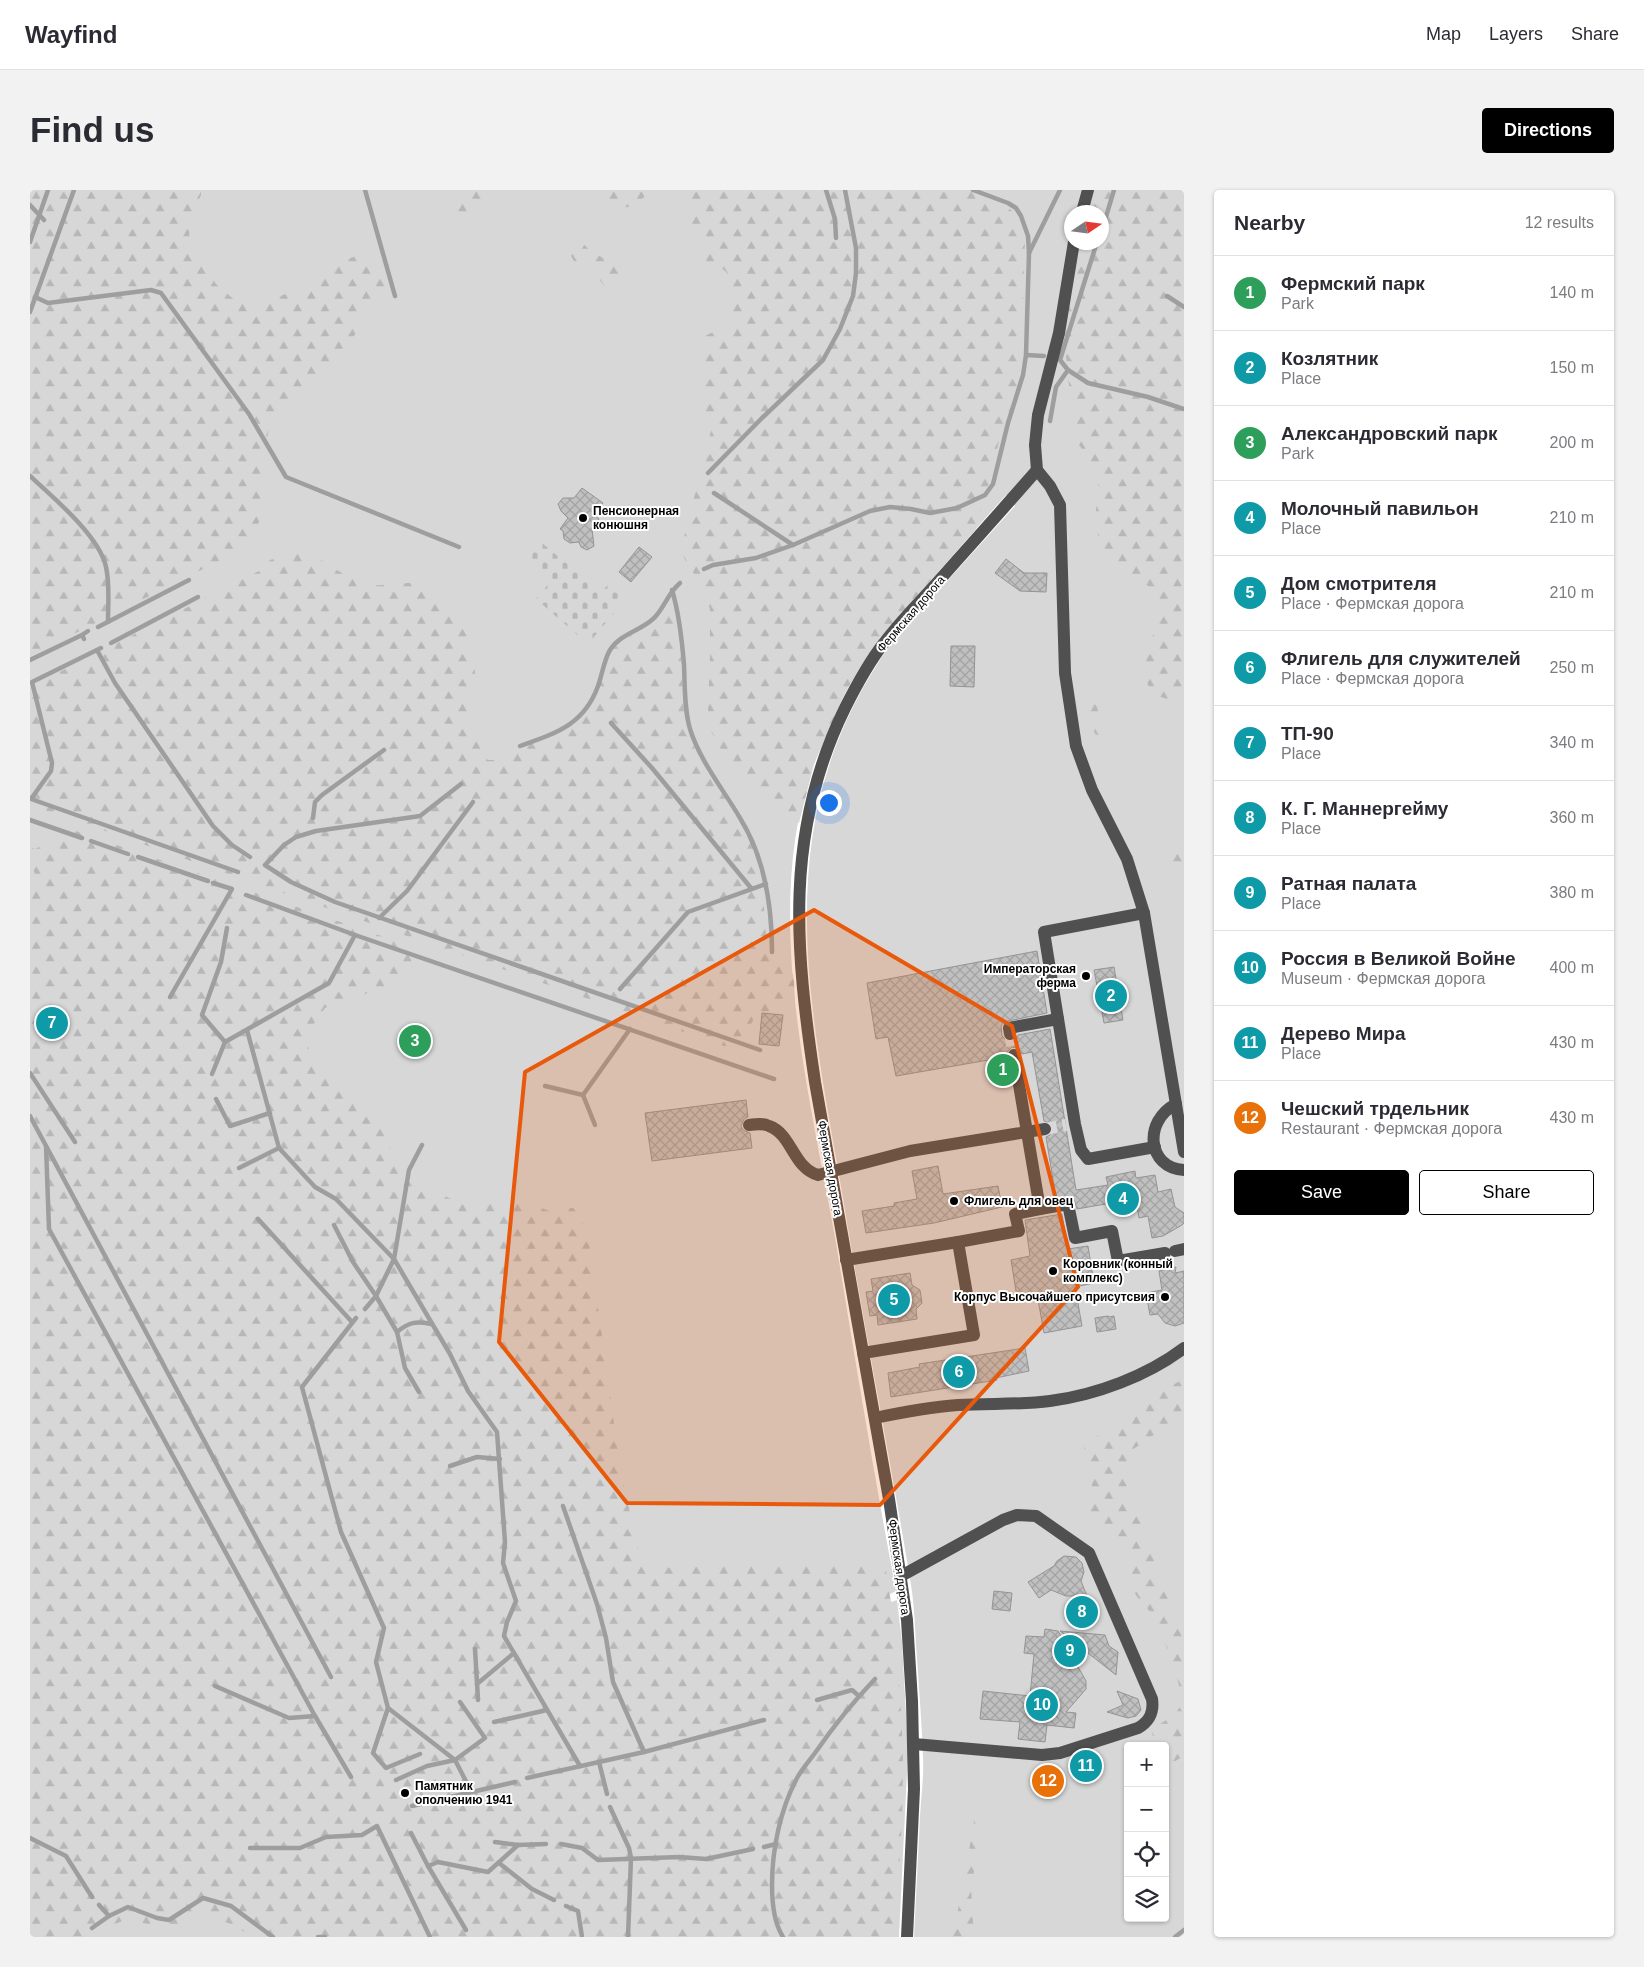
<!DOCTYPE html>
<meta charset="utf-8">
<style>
body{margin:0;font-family:Helvetica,sans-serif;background:#f2f2f3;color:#2b2b33}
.controls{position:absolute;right:15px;bottom:15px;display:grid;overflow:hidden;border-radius:5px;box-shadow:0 1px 4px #0004}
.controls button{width:45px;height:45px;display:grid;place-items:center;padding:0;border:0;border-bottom:1px solid #e1e1e2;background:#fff;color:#2b2b33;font:25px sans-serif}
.compass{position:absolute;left:1034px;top:15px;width:45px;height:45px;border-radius:50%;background:#fff;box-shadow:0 1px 4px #0004;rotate:77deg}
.you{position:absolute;left:798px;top:612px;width:18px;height:18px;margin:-12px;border:4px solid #fff;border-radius:50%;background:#1a73e8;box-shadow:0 0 0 8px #1a73e833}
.badge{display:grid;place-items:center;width:32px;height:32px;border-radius:50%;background:#000;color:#fff;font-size:16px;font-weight:700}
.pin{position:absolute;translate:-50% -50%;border:2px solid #fff;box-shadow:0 1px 5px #0006}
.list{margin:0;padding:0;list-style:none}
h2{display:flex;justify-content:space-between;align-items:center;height:65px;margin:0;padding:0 20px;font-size:21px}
h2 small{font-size:16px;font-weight:400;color:#7c7c81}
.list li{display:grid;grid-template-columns:32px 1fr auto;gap:15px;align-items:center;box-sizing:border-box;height:75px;padding:0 20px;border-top:1px solid #e1e1e2}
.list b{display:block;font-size:19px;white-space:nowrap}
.list p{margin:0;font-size:16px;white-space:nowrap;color:#7c7c81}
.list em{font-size:16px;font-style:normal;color:#7c7c81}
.actions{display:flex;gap:10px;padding:15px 20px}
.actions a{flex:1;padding:11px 0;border:1px solid #000;border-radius:5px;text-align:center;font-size:18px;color:#000}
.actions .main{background:#000;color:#fff}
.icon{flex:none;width:28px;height:28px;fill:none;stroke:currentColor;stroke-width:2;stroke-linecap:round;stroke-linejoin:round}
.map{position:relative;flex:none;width:1154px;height:1747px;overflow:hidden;border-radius:5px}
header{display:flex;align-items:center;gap:30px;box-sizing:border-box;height:70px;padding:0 25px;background:#fff;border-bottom:1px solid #e1e1e2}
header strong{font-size:24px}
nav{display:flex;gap:28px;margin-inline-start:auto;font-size:18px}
.intro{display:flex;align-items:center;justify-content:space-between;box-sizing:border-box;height:120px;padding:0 30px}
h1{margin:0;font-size:35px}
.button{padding:12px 22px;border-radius:5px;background:#000;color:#fff;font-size:18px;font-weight:700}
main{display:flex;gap:30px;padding:0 30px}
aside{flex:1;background:#fff;border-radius:5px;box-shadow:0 1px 4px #0004}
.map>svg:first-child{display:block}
.green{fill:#d7d7d7;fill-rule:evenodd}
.forest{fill:url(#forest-firs);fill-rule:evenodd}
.cemetery{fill:url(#cemetery-stones)}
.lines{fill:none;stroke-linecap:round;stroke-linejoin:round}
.stream{stroke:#9e9e9e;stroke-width:4.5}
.building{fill:url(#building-cross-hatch);stroke:#949494}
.minor-tunnel{stroke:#d9d9d9;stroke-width:12;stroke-dasharray:12 6;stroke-linecap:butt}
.minor{stroke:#505050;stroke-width:12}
.marked{fill:#e8590c;fill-opacity:0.2;stroke:#e8590c;stroke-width:4;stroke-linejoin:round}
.poi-dot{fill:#000;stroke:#fff;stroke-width:2}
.labels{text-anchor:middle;stroke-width:4;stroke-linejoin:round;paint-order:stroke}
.poi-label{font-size:12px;font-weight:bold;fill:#000;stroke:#fff;text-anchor:start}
.street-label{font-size:12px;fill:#000;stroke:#fff}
</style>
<header>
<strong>Wayfind</strong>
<nav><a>Map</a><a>Layers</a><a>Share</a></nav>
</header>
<div class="intro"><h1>Find us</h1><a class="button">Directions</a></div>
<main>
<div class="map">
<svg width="1154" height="1747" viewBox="0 0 1154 1747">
<defs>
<pattern id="forest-firs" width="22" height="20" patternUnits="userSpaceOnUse" patternTransform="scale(1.25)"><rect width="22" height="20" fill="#d7d7d7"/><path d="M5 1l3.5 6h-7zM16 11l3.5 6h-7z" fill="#b7b7b7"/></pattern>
<pattern id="cemetery-stones" width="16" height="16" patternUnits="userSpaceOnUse" patternTransform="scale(1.25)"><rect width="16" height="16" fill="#d7d7d7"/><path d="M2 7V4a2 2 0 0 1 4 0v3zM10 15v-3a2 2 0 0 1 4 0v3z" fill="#b7b7b7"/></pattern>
<pattern id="building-cross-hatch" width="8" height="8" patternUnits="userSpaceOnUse" patternTransform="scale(1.25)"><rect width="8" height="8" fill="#c0c0c0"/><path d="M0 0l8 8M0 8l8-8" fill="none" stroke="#a3a3a3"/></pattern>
</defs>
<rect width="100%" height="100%" fill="#fff"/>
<!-- green -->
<path class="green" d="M0,0H1154V1747H884C886,1707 888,1667 890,1627C891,1608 894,1587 893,1568C892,1534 889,1501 887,1468C885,1444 885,1419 881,1395C860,1266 834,1137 813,1008C779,808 734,630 863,451L985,316L976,305C947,337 919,370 890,402C876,418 861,434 848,451C820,488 799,532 783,576C731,721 780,905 806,1053C825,1169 844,1285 866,1401L860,1404L861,1412L867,1410L872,1452L878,1561L869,1747H0ZM1042,22H1072V52H1042ZM1098,1556H1135V1728H1098Z"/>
<!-- forest -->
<g class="forest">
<polygon points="0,0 171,0 171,5 163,22 159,45 166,63 186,94 201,107 214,114 236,112 272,97 315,70 326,66 334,67 350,76 357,95 354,105 340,118 320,153 270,198 245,228 240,237 233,263 233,315 226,343 222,352 215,358 0,466"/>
<path d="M423,0H460V1C449,34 420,44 423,0Z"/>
<path d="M577,0H625C608,8 603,25 583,13C577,10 576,6 577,0Z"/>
<path d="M650,0H943C969,23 982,4 995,46L991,168L989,189L968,255L962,282L946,339L848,450L828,480L814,505L784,574L769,633L746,621L726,604L695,567L682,543L679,532L678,519L680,467V420L676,403L654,368L652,355L682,237C682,231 681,228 676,226C670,208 677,193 676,175C675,166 667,157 673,149C679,140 694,142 700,134C702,121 705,90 695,81C690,76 681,75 675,70C669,64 672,55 667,48C663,42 657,41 656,33C660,21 665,7 650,0Z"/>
<path d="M1064,0H1154V509C1147,511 1138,510 1131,507C1103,494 1119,460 1125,439C1128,432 1129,424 1131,416C1129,384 1085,396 1074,368C1069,353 1065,336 1066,320C1067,310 1069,300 1068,290C1066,268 1046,259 1042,240C1040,232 1042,225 1042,218C1042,207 1039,197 1038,187C1037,178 1037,170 1035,161L1030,158L1050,53L1072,52V22H1058Z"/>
<path d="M544,51C558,53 556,60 567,65C581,71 599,76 593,97L583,101L577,100L560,77L544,71L538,61Z"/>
<path d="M269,361C292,366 308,384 330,392C350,400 370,390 390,394C399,395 401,402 407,408C431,436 444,444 445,484C445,494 442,504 440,514C436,536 446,552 458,570C469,571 483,560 493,556C514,548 538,541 554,524C571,505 568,481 581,462C588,450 602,444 614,438C624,433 630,425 641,426C657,449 648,511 658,542C672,584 706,615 722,655C734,684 733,715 736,745C741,761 758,769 763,785C765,793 764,804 765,812L750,823L727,821C720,837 713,855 694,856L0,615V497L229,381L240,370Z"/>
<path d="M1060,513H1064L1067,516L1071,538L1077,537L1079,542C1075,546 1070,546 1065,544L1061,532Z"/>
<path d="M40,639L383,757L380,781L370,795L360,800H342L329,808L316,810L295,818L278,842L276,851L279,859L295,880L300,890L306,896L321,900L326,904L340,923L350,933L354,940L366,975L381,988L391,991L402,1000L436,1016L442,1017L478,1010L491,1009L519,1021L534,1017L543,1018L549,1025L558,1045L590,1277L612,1378L855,1373C865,1439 872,1506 873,1573C873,1631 869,1689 865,1747H222L204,1735L173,1725L140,1740L98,1729L69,1740V1747H0V701C7,694 8,684 0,676V657L5,659L26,650L34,641ZM17,821L31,826L29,831L36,834L31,844L11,835Z"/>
<polygon points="1154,657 1154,685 1142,677 1138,666 1144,660"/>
<path d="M1154,1187V1224L1102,1260L1097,1271L1095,1289L1154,1453V1566L1135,1577V1556H1123L1124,1549L1122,1543L1124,1537C1133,1533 1148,1524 1152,1513C1154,1501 1131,1440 1124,1427C1118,1418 1108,1410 1103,1400C1098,1387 1107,1370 1094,1353C1087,1343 1073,1345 1066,1336C1053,1321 1062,1309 1062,1293C1061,1280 1050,1270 1055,1256C1061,1242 1076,1247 1088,1241C1102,1234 1100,1217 1111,1208C1123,1196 1139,1202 1154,1187Z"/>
<polygon points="944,1613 948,1613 951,1617 951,1637 947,1650 947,1665 941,1698 944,1747 923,1747 944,1633 942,1617"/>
</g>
<!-- cemetery -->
<polygon class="cemetery" points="512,353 571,402 578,395 591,407 580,420 584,423 558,454 506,409 521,391 497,370"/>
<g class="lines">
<!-- stream -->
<g class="stream">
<polyline points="335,0 365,106"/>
<polyline points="796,0 805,29 806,48"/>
<polyline points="0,15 14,30"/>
<polyline points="1072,40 1084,0"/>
<polyline points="0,52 18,0"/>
<polyline points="1067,52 1030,170 1038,180 1058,193 1118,207 1154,219"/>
<polyline points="999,63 1030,0"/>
<polyline points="1137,106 1154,117"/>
<polyline points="5,107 18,113 121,100 131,103 219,224 256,287 429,357"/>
<polyline points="0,122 44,0"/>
<polyline points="996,165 1014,166"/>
<polyline points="1020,231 1026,197 1038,180"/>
<polyline points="678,283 732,228 793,170 810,139 823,106 826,83 826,58 815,0"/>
<path d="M0,286C23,307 70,347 76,377C80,395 78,414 78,432"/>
<polyline points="684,303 763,355"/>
<polyline points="674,379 683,375 726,368 763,355 840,321 860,317 881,319 900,323 927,318 955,305 963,294 978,233 993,185 996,165 999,63 998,46 991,26 986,18 978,13 943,0"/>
<path d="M642,400C649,423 652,450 654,475C655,496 654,518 660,539C670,571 693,599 710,628C735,668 742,715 742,762"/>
<polyline points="68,437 159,390"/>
<polyline points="54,449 52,445 58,441"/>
<polyline points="81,453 168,407"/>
<polyline points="71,458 2,492 22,573 21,581 1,609 208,682"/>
<polyline points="67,460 85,493 183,636 202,655 220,667"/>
<polyline points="0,470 52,445"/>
<polyline points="581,533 622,578 721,698"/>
<path d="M490,556C526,543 554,535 568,496C572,485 574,470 580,460C590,444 610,441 623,429C634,419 637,404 650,393"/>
<polyline points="431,594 390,626 286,641 266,647 254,655 235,675 261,692 305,712 730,860"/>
<polyline points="283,628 285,612 292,605 354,560"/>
<polyline points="0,630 52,648"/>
<polyline points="61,651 98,664"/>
<polyline points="108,667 178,691"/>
<polyline points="216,705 325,745 744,889"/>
<polyline points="349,728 377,701 443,612"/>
<polyline points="197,738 191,772 172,825 195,852 299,793 325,745"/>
<polyline points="590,799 658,722 736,694"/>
<polyline points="140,807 202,699 183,693"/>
<polyline points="217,840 249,958 285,997 306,1009 364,1069 420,1164 438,1201 467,1242 475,1352 473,1373 486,1411 477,1432 474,1446 550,1576"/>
<polyline points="0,883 45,952"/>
<polyline points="182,884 195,852"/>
<polyline points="515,896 553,905"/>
<polyline points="186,909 200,936 240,923"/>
<polyline points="0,926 301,1487"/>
<polyline points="565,935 553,905 600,839"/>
<polyline points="16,956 19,1039 285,1526 321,1587"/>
<polyline points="209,978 249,958"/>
<polyline points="228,1029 322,1132"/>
<polyline points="304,1035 323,1072 346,1106 367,1142 375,1178 389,1202"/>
<polyline points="335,1119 346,1106 364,1069 379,980 392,955"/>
<polyline points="326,1128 272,1197 311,1342 354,1438 346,1472 358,1518 343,1563 356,1578 390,1564"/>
<path d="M367,1142C379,1132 386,1131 401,1134"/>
<polyline points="420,1276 447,1267 470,1269"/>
<polyline points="533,1316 567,1414 576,1448 583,1492 614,1562"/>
<polyline points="445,1459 448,1510"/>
<polyline points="447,1494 484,1463"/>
<polyline points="185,1496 259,1528 285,1526"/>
<polyline points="787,1510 822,1500 829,1506"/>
<polyline points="358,1518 425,1570 441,1601"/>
<polyline points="464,1532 517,1520"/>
<polyline points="569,1572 577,1604"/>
<polyline points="497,1588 614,1562 734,1530"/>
<polyline points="366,1590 397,1576 425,1570 455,1548 430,1512"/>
<polyline points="382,1616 485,1592"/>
<polyline points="580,1617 599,1658 601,1668 598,1747"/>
<polyline points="381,1643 398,1676 436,1740"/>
<polyline points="0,1648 36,1666 62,1707"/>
<polyline points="465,1652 488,1655 516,1654"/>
<polyline points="531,1654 552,1658 568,1670 649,1667 676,1669 723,1659"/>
<polyline points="734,1657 746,1654"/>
<polyline points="220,1658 270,1658 296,1647 332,1645 347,1636 400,1747"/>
<polyline points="469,1673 502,1699 524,1710"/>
<polyline points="398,1676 408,1672 458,1682 488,1655"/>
<polyline points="69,1715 79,1726"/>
<polyline points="536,1716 548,1721 552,1747"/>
<polyline points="62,1738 79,1726 98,1717 127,1728 139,1730 173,1708 201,1716 243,1747"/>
<polyline points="288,1747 295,1747"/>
<path d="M753,1747C744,1733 742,1712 742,1695C742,1660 750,1620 767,1588C772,1579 779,1571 785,1563C803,1537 823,1512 845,1489"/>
<polyline points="1145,1747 1154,1740"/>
</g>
</g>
<!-- building -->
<g class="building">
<polygon points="552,298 573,313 564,325 569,329 562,339 564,356 557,360 551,357 549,352 540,353 534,349 533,341 530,339 538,328 531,321 528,314 533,308 544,308"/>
<polygon points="609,357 622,367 601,392 589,382"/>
<polygon points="976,369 994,383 1017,383 1016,402 990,401 965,383"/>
<polygon points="921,456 945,456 944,497 920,496"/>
<polygon points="1007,761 1017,823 974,832 971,836 972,846 977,851 981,852 986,850 988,845 1020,839 1046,1000 1078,995 1076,987 1105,981 1106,988 1125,985 1128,1002 1141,999 1145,1017 1154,1023 1154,1033 1152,1035 1133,1046 1122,1048 1118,1026 1109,1028 1107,1016 1083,1020 1081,1013 1047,1019 1044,1009 1041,1007 1026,1008 1016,947 1020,945 1023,938 1021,934 1014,931 1002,862 992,864 987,858 982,857 977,862 976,867 866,886 858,847 846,849 837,793"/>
<polygon points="1084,777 1093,830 1074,833 1064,780"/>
<polygon points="18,820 31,826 25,841 11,835"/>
<polygon points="732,823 753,825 749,856 729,854"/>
<polygon points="716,910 718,927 714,929 711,936 713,940 720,943 722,958 622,971 615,923"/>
<polygon points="908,976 913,1004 968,996 972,1017 904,1033 836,1043 832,1021 864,1016 864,1013 887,1009 882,981"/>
<polygon points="1032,1024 1038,1059 1058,1056 1064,1093 1045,1097 1052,1136 1014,1143 1007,1104 987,1107 981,1070 1000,1066 995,1030"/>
<polygon points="1146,1077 1145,1083 1154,1081 1154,1133 1145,1136 1135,1133 1128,1124 1120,1125 1116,1103 1132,1100 1129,1081"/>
<polygon points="880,1083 882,1095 890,1100 892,1113 886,1119 887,1129 848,1135 847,1125 840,1126 836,1102 843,1101 841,1089"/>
<polygon points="1078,1126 1079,1127 1084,1126 1086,1139 1067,1142 1065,1128"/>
<polygon points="995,1158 999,1181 966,1188 967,1190 861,1207 858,1183 890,1177 889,1174"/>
<polygon points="1034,1366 1046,1367 1052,1373 1054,1382 1051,1391 1057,1406 1036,1406 1021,1400 1009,1408 998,1392 1024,1376 1027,1371"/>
<polygon points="964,1401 982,1403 980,1421 962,1419"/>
<polygon points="1015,1439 1028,1441 1056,1491 1056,1499 1036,1522 1046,1523 1044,1538 1017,1535 1015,1552 988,1549 990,1532 950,1529 953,1501 1000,1506 1004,1464 994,1463 996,1446 1014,1447"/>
<polygon points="1030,1441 1075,1445 1079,1456 1088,1462 1086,1485"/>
<polygon points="1087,1501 1108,1509 1111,1520 1106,1526 1098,1528 1077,1522 1093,1515"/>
</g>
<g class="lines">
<!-- minor-tunnel -->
<g class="minor-tunnel">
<polyline points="980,844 984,865"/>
<polyline points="1015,939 1036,935"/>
</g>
<!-- minor -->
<g class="minor">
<polyline points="1052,22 1058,0"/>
<polyline points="1044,52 1029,143 1008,225 1005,255 1007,280 1020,296 1030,315 1035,483 1046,556 1062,600 1097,669 1114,723 1154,962"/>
<polyline points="1114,723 1014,742 1045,934 1051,960 1058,969 1125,957"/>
<polyline points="980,844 979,838 1028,829"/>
<path d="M1146,914C1113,931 1117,978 1154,980"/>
<path d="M719,935C726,934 733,933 739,936C762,944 763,978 788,985L880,961L1015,939"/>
<polyline points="1010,1019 1038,1014 1045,1048 1082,1041 1088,1071 1135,1063"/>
<polyline points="928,1052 989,1041 985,1024 1010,1019 984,865"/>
<polyline points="1145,1061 1154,1059"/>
<polyline points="816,1070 928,1052 944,1145 833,1163"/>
<path d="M845,1228C873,1222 900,1217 928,1215C958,1213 990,1215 1020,1211C1066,1205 1117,1186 1154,1158"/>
<path d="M871,1386L973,1330L987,1325L1006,1326L1059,1363L1122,1509C1124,1522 1120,1531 1108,1538L1030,1563L1012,1565L884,1554"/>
<path d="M877,1747L884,1599L882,1511L877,1430L859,1309L785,892C765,759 754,642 815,518C826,496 839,472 854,453C869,433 887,415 904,396C938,358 973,319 1007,280"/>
</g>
</g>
<!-- marked area -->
<path class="marked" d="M784,720L982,836L1048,1097L850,1315L597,1313L469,1152L495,882Z"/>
<!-- markers -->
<g class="poi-dot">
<circle cx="553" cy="328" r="5"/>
<circle cx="1056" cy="786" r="5"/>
<circle cx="924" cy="1011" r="5"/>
<circle cx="1023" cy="1081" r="5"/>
<circle cx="1135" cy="1107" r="5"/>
<circle cx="375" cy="1603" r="5"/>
</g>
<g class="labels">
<!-- poi labels -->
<g class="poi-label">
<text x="563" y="325">Пенсионерная<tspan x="563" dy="14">конюшня</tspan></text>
<text x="1046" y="783" text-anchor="end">Императорская<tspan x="1046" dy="14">ферма</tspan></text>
<text x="934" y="1015">Флигель для овец</text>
<text x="1033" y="1078">Коровник (конный<tspan x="1033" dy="14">комплекс)</tspan></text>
<text x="1125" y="1111" text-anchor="end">Корпус Высочайшего присутсвия</text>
<text x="385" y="1600">Памятник<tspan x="385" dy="14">ополчению 1941</tspan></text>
</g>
<!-- street labels -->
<g class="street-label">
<text transform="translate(881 424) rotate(-49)" y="4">Фермская дорога</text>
<text transform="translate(800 978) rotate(80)" y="4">Фермская дорога</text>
<text transform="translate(869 1377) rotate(82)" y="4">Фермская дорога</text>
</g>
</g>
</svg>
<div class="controls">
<button>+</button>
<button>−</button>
<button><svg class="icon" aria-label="locate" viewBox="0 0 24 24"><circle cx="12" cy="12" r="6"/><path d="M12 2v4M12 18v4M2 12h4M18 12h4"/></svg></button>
<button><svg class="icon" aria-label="layers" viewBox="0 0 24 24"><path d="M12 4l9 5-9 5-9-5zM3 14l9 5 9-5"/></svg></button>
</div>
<svg class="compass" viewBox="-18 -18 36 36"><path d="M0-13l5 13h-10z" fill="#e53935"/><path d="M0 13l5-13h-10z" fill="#7c7c81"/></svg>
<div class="you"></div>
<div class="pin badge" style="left:973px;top:880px;background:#2e9e5b">1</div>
<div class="pin badge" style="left:1081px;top:806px;background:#0f9aa8">2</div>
<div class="pin badge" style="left:385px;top:851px;background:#2e9e5b">3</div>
<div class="pin badge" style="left:1093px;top:1009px;background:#0f9aa8">4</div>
<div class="pin badge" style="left:864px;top:1110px;background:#0f9aa8">5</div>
<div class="pin badge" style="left:929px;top:1182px;background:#0f9aa8">6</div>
<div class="pin badge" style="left:22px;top:833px;background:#0f9aa8">7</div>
<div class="pin badge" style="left:1052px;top:1422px;background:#0f9aa8">8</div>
<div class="pin badge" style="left:1040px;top:1461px;background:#0f9aa8">9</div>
<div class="pin badge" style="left:1012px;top:1515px;background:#0f9aa8">10</div>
<div class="pin badge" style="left:1056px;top:1576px;background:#0f9aa8">11</div>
<div class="pin badge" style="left:1018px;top:1591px;background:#e8710a">12</div>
</div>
<aside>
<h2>Nearby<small>12 results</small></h2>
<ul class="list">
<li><span class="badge" style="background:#2e9e5b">1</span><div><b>Фермский парк</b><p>Park</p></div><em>140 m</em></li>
<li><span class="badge" style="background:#0f9aa8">2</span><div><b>Козлятник</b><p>Place</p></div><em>150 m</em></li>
<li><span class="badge" style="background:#2e9e5b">3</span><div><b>Александровский парк</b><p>Park</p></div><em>200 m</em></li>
<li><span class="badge" style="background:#0f9aa8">4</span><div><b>Молочный павильон</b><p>Place</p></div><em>210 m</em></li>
<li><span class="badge" style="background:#0f9aa8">5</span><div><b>Дом смотрителя</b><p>Place · Фермская дорога</p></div><em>210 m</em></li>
<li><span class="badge" style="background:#0f9aa8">6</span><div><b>Флигель для служителей</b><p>Place · Фермская дорога</p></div><em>250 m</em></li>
<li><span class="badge" style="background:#0f9aa8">7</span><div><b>ТП-90</b><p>Place</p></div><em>340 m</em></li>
<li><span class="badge" style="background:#0f9aa8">8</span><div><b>К. Г. Маннергейму</b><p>Place</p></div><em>360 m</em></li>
<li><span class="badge" style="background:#0f9aa8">9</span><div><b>Ратная палата</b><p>Place</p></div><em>380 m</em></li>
<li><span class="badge" style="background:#0f9aa8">10</span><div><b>Россия в Великой Войне</b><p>Museum · Фермская дорога</p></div><em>400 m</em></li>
<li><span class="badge" style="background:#0f9aa8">11</span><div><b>Дерево Мира</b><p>Place</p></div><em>430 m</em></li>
<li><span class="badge" style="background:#e8710a">12</span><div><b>Чешский трдельник</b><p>Restaurant · Фермская дорога</p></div><em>430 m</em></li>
</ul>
<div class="actions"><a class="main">Save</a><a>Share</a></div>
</aside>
</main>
